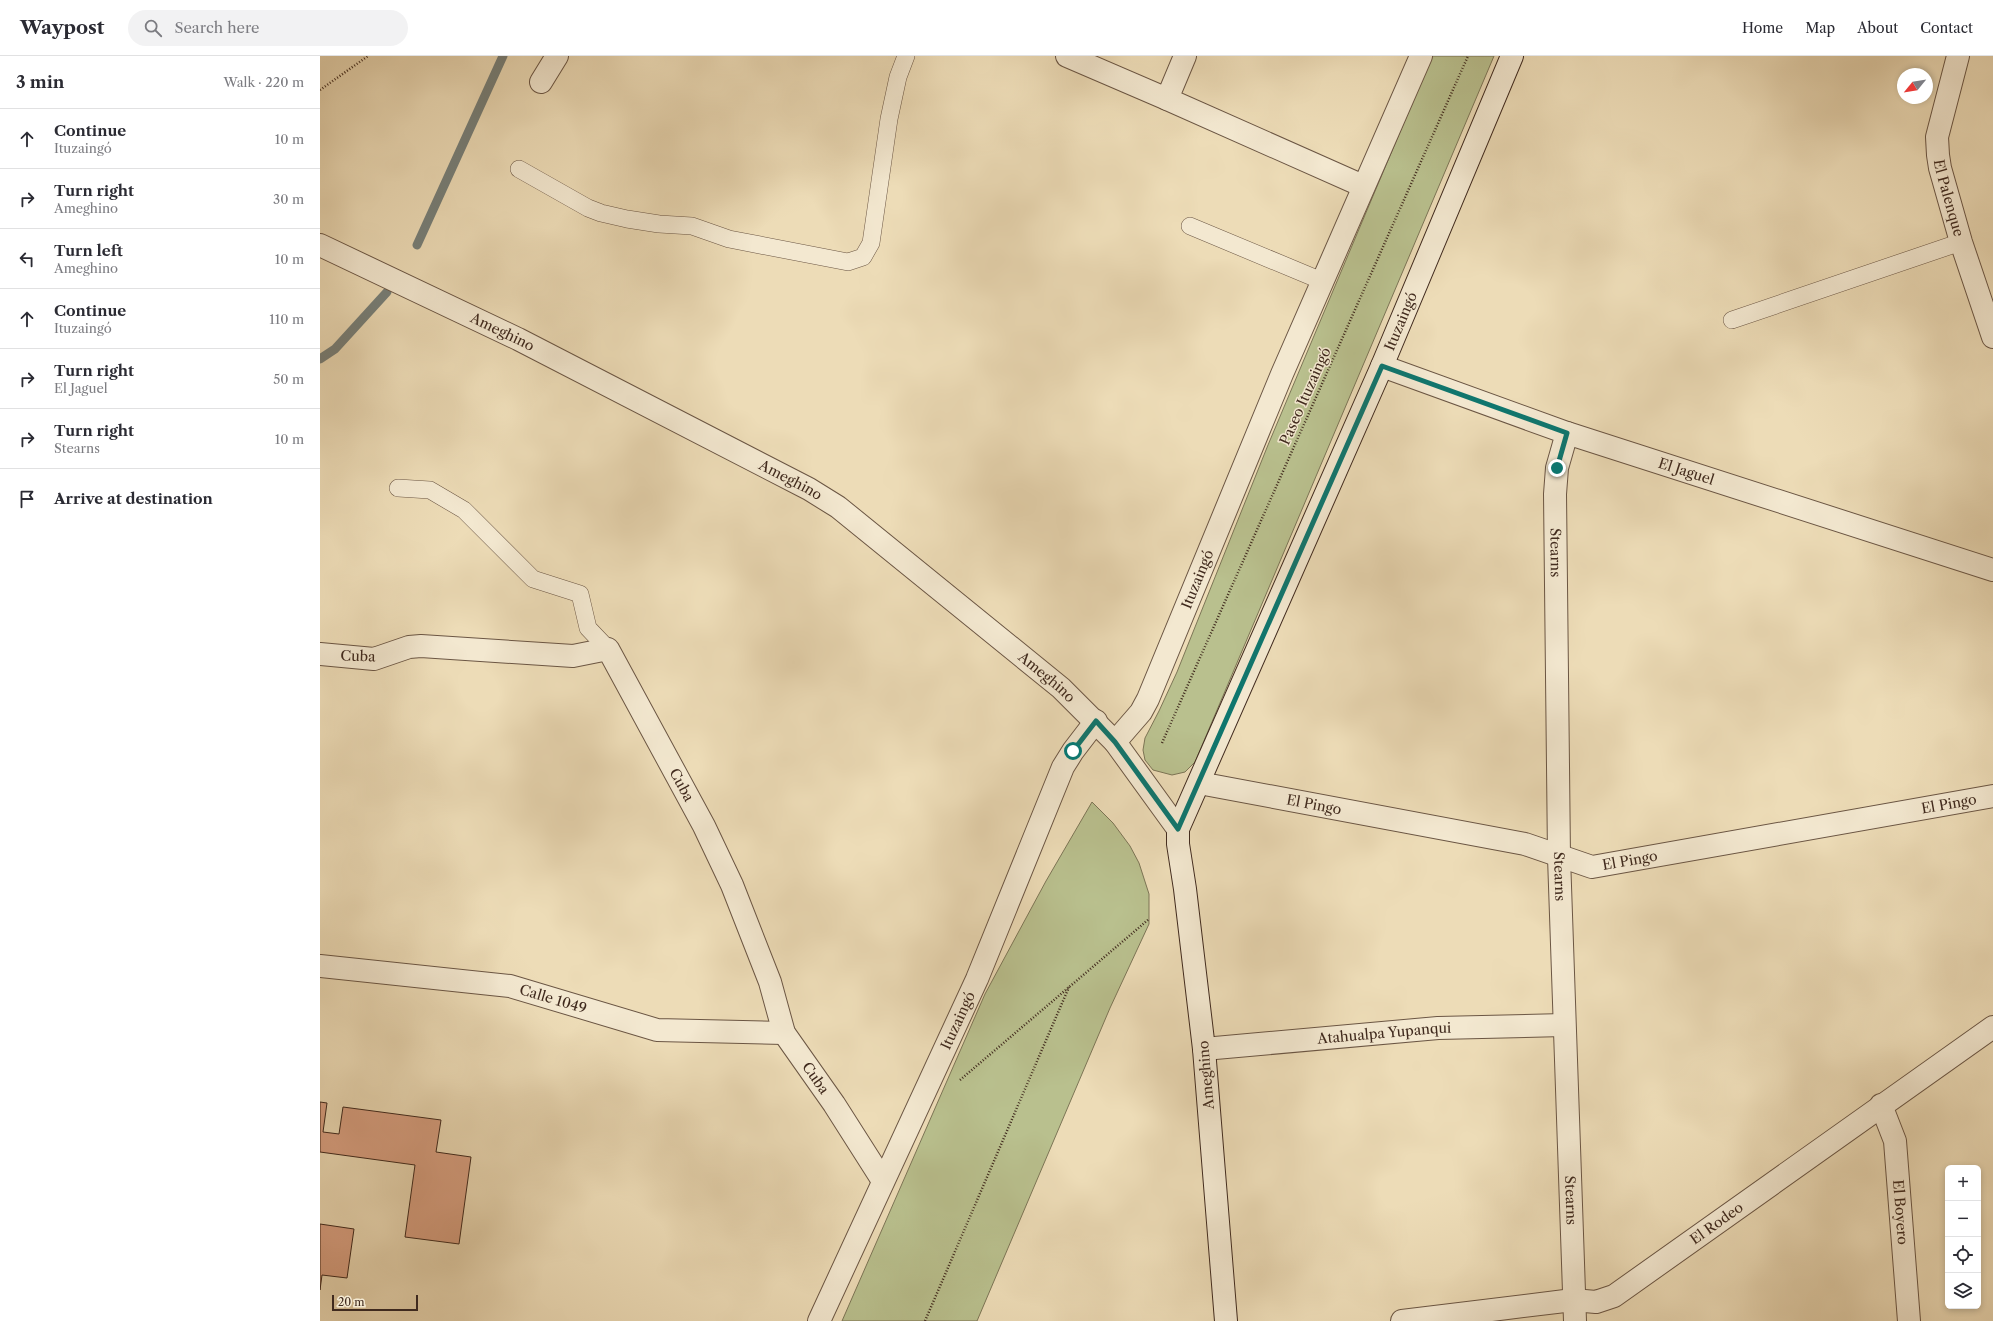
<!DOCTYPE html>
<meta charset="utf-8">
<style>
body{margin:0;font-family:"Libre Caslon Text",serif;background:#f2f2f3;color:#2b2b33}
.controls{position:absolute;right:12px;bottom:12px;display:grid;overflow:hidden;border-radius:6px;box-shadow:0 2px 6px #0003}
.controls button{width:36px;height:36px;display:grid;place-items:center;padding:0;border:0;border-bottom:1px solid #e1e1e2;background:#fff;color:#2b2b33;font:20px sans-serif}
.compass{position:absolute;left:1577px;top:12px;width:36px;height:36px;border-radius:50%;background:#fff;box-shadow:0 2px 6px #0003;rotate:240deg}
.scale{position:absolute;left:12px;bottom:10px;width:86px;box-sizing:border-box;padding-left:4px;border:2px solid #402a1e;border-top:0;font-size:11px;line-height:14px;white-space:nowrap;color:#402a1e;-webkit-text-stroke:3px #f3e8d0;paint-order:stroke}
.stop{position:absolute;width:12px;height:12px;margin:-9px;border:3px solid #0f766e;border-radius:50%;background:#fff}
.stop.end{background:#0f766e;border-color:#fff;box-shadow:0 1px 4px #0008}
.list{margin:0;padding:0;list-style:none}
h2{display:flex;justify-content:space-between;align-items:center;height:52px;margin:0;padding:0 16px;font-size:17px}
h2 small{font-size:13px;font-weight:400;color:#7c7c81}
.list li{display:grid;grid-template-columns:26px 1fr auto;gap:12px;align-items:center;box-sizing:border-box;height:60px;padding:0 16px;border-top:1px solid #e1e1e2}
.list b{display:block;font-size:15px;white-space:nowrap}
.list p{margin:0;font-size:13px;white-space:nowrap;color:#7c7c81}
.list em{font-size:13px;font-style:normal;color:#7c7c81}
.icon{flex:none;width:22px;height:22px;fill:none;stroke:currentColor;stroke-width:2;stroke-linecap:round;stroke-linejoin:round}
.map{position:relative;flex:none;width:1673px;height:1265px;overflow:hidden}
header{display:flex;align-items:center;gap:24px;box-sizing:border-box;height:56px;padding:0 20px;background:#fff;border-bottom:1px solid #e1e1e2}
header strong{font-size:19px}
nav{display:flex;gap:22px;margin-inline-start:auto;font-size:14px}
.search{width:280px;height:36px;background:#f2f2f3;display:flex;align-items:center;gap:10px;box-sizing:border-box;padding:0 14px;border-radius:22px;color:#7c7c81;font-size:15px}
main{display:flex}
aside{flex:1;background:#fff}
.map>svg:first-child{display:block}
.green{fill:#b9c08e;stroke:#7c7556}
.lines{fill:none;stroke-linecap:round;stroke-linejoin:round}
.stream{stroke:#77807a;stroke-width:9}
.building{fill:#d9a183;stroke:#402a1e}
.lane-casing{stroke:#6b5644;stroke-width:18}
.street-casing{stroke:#6b5644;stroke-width:24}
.secondary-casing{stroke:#402a1e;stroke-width:24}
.path{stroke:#402a1e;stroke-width:2.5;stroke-dasharray:1 2;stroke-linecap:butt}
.lane{stroke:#f3e8d0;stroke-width:17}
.street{stroke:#f3e8d0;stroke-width:22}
.secondary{stroke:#f3e8d0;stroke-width:22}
.route{stroke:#0f766e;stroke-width:5}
.labels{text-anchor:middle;stroke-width:3;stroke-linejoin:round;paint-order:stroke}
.street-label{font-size:14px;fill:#402a1e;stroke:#f3e8d0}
</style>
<header>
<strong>Waypost</strong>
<div class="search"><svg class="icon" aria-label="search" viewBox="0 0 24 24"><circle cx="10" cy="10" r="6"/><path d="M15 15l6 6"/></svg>Search here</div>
<nav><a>Home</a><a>Map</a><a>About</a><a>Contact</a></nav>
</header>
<main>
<aside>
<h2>3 min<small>Walk · 220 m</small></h2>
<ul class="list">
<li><svg class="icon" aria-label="ahead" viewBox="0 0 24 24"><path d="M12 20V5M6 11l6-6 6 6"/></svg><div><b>Continue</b><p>Ituzaingó</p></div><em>10 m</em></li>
<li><svg class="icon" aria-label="right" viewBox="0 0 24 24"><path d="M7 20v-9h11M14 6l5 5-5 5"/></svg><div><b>Turn right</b><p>Ameghino</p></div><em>30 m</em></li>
<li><svg class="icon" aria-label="left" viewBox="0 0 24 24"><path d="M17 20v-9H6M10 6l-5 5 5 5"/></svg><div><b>Turn left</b><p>Ameghino</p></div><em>10 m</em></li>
<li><svg class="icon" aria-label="ahead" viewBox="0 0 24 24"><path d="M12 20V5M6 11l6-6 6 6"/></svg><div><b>Continue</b><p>Ituzaingó</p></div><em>110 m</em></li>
<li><svg class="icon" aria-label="right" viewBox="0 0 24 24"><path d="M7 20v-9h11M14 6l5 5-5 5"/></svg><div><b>Turn right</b><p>El Jaguel</p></div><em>50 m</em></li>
<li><svg class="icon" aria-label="right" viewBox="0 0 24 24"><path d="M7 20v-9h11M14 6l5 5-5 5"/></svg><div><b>Turn right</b><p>Stearns</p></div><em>10 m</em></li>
<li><svg class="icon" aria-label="arrive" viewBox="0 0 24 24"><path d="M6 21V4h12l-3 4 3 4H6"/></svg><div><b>Arrive at destination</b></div></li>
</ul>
</aside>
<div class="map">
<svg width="1673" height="1265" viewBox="0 0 1673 1265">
<rect width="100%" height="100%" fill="#eddcb7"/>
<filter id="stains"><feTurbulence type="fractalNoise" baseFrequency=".005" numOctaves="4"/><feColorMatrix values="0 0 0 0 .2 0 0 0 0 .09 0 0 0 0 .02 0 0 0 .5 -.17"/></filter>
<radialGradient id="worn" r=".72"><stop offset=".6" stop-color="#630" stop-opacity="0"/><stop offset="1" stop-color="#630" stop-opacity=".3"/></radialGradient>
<!-- green -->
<g class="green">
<polygon points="1112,0 1174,0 875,706 865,716 852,719 833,714 825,704 823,694 825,682 839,655 857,616 948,389"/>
<polygon points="772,746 793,767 810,790 819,807 829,838 829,868 790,952 657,1265 522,1265 665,938 726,825"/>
</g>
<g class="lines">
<!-- stream -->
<g class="stream">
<polyline points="97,189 183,0"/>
<polyline points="0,303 15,293 67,236"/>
</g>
</g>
<!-- building -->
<g class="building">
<polygon points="0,1046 7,1047 3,1076 19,1078 23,1051 121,1064 116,1096 151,1101 139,1188 85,1181 95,1109 0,1096"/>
<polygon points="0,1168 34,1173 27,1222 2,1219 0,1234"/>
</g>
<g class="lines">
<!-- lane casing -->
<g class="lane-casing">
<g id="lane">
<polyline points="199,113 268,152 281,157 307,163 339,168 372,170 409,183 528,206 543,201 551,187 569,63 578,21 586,0"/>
<polyline points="870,170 1002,225"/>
<polyline points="1412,264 1641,186"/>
<polyline points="78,432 110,434 144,454 213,523 260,538 268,572 288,593"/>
</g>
</g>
<!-- street casing -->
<g class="street-casing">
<g id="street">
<polyline points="747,0 847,43"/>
<polyline points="865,0 847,43 1043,130"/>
<path id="s1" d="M1638,0L1617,81L1618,99L1620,112L1641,186L1673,281"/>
<polyline points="221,26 237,0"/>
<path id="s2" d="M0,189L198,283L489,433L518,451L741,632L795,686L858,773"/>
<path id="s3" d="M1062,310L1247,377L1673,514"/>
<path id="s4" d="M1247,377L1237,412L1235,438L1239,801L1255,1265"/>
<path id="s5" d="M0,598L54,603L89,591L101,590L253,600L288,593L384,770L412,829L450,926L464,977L514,1048L563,1125"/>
<path id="s6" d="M795,686L821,656L828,643L962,318L1101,0"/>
<path id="s7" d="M879,727L1205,788L1272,811L1673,740"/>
<path id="s8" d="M0,910L190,930L337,974L464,977"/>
<path id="s9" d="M884,993L1118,972L1244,969"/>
<path id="s10" d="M1561,1049L1575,1085L1589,1265"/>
<path id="s11" d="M499,1265L657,923L743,711L753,695L776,665"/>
<path id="s12" d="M1082,1265L1253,1244L1276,1246L1294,1240L1673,971"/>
</g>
</g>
<!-- secondary casing -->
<g class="secondary-casing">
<g id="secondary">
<path id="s13" d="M906,1265L884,993L865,833L858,788V773L1062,310L1192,0"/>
</g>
</g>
<!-- path -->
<g class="path">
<polyline points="0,34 48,0"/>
<polyline points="842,687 1148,0"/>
<polyline points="640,1024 829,863"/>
<polyline points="605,1265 749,931"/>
</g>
<!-- lane -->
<use href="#lane" class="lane"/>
<!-- street -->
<use href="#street" class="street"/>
<!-- secondary -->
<use href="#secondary" class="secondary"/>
</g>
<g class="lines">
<!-- route -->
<polyline class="route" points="753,695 776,665 795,686 858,773 1062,310 1247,377 1237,412"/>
</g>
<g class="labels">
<!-- street labels -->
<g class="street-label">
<text dy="5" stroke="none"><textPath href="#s1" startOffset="146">El Palenque</textPath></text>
<text dy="5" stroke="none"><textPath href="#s13" startOffset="1049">Ituzaingó</textPath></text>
<text dy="5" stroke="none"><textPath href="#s2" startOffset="202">Ameghino</textPath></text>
<text transform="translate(985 340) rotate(-66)" y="5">Paseo Ituzaingó</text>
<text dy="5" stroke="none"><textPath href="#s3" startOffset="322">El Jaguel</textPath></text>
<text dy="5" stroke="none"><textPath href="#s2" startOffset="526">Ameghino</textPath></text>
<text dy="5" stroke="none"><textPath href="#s4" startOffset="121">Stearns</textPath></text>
<text dy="5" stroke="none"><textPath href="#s6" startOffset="184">Ituzaingó</textPath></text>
<text transform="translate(38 600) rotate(2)" y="5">Cuba</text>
<text dy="5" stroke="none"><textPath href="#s2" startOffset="850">Ameghino</textPath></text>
<text dy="5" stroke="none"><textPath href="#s5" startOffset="446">Cuba</textPath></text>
<text dy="5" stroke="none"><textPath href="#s7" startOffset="117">El Pingo</textPath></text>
<text dy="5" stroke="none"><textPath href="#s7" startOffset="765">El Pingo</textPath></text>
<text dy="5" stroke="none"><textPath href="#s7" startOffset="441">El Pingo</textPath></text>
<text dy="5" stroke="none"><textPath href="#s4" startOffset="445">Stearns</textPath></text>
<text dy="5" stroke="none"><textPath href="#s8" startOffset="236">Calle 1049</textPath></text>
<text dy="5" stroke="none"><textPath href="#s11" startOffset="331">Ituzaingó</textPath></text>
<text dy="5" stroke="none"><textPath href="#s9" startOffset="181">Atahualpa Yupanqui</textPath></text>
<text transform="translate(886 1019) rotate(-95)" y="5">Ameghino</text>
<text dy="5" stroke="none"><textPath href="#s5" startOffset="770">Cuba</textPath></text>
<text dy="5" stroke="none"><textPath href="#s4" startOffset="769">Stearns</textPath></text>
<text dy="5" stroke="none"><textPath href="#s10" startOffset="110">El Boyero</textPath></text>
<text dy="5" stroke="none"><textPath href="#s12" startOffset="340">El Rodeo</textPath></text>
</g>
</g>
<rect width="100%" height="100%" filter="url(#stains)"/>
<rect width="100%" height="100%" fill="url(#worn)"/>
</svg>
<div class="controls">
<button>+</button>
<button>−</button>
<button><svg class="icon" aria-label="locate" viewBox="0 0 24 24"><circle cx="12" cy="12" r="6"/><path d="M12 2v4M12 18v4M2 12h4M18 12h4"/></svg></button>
<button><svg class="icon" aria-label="layers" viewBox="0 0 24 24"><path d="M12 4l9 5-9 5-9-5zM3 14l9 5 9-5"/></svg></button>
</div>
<svg class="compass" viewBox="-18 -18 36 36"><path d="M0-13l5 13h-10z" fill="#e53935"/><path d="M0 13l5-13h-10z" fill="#7c7c81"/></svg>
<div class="scale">20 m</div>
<div class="stop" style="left:753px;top:695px"></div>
<div class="stop end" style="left:1237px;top:412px"></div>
</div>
</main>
